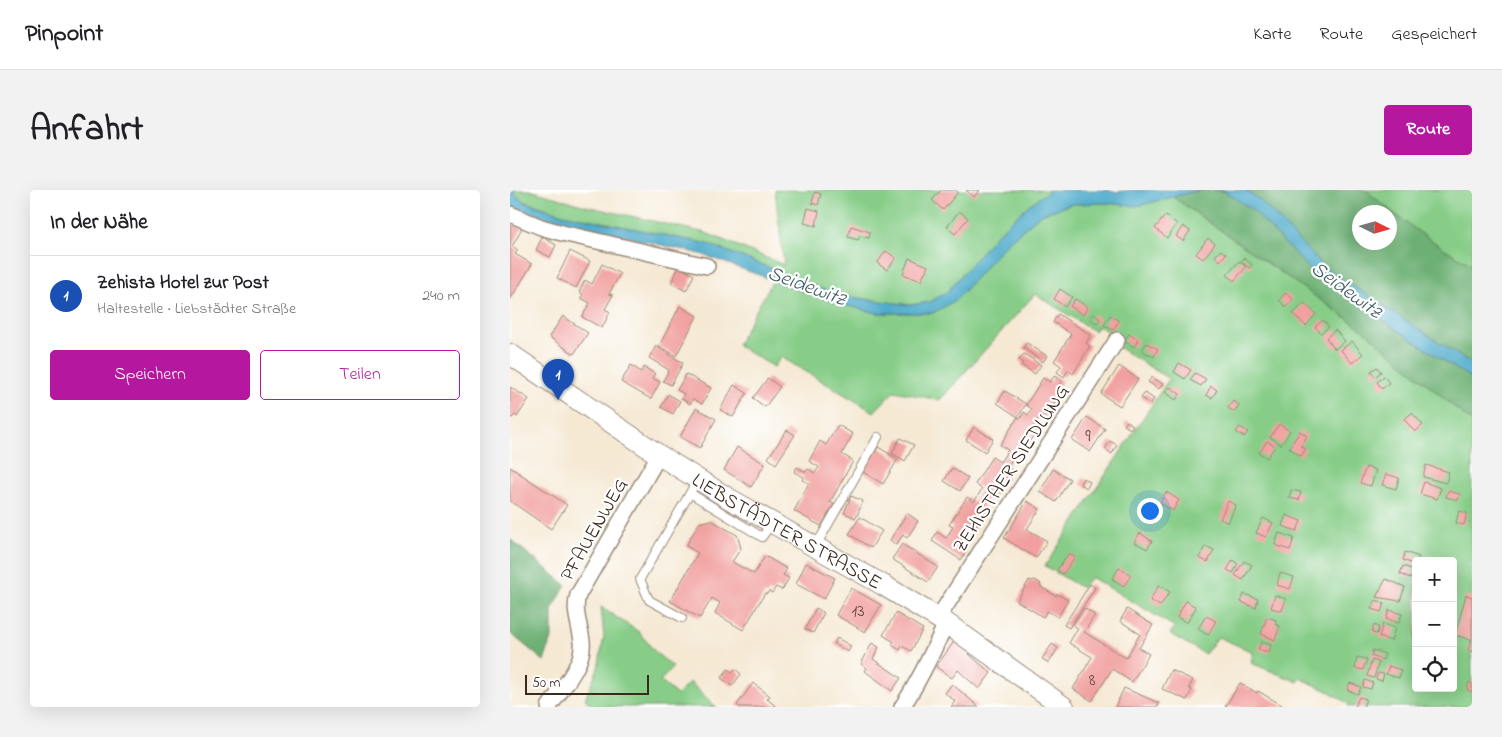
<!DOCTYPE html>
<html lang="de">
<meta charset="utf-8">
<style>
body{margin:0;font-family:"Indie Flower",sans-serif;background:#f2f2f2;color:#202124}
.controls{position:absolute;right:15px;bottom:15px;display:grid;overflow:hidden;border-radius:5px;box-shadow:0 5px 20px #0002}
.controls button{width:45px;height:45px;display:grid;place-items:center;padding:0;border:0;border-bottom:1px solid #e0e0e0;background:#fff;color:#202124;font:25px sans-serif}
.compass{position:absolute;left:842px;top:15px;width:45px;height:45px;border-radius:50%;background:#fff;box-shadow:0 5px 20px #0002;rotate:95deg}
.scale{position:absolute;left:15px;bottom:12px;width:124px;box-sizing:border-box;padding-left:5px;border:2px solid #3b2a1e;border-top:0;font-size:14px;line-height:18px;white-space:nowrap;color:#3b2a1e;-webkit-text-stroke:4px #fff;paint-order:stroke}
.you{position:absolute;left:639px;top:320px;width:18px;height:18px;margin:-12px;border:4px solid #fff;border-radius:50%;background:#1a73e8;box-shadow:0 0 0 8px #1a73e833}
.badge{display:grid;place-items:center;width:32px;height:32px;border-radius:50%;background:#b5179e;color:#fff;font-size:16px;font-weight:700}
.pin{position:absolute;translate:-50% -41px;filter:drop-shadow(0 1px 2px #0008)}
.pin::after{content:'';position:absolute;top:26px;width:18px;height:15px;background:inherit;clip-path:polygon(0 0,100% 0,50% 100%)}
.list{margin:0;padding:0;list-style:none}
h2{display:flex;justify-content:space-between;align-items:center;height:65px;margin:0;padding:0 20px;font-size:21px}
h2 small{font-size:16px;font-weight:400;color:#757577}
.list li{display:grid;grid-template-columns:32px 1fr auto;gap:15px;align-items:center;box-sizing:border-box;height:80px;padding:0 20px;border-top:1px solid #e0e0e0}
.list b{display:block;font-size:19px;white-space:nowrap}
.list p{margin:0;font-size:16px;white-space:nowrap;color:#757577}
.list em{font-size:16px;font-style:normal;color:#757577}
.actions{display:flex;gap:10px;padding:15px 20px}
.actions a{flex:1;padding:11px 0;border:1px solid #b5179e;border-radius:5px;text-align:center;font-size:18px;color:#b5179e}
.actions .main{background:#b5179e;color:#fff}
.icon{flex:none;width:28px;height:28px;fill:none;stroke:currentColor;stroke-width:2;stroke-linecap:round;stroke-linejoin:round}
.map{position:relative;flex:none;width:962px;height:517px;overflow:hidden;border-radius:5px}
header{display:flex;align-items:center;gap:30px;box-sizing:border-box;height:70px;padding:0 25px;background:#fff;border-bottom:1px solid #e0e0e0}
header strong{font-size:24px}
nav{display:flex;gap:28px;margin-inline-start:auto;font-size:18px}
.intro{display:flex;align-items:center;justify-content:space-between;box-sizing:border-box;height:120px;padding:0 30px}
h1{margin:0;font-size:35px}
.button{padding:12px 22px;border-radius:5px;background:#b5179e;color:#fff;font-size:18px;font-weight:700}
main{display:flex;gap:30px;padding:0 30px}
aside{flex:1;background:#fff;border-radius:5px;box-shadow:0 5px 20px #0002}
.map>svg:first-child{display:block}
.green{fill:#87cd88;stroke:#617c53;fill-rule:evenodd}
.forest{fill:#6db074;stroke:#546d49;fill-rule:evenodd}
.water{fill:#4dabcb;stroke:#446a74}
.building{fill:#f1a09f}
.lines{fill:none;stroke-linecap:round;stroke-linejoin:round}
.lane-casing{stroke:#988a79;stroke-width:10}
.street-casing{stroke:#988a79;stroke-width:18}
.secondary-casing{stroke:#988a79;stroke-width:22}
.lane{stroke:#fff;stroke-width:8}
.street{stroke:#fff;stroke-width:15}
.secondary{stroke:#fff;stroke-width:20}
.labels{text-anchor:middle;stroke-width:4.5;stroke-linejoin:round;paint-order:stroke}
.number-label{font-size:18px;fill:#68483e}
.street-label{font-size:20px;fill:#3b2a1e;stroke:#fff}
.water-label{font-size:21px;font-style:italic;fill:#425e63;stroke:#fff}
</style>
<header>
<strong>Pinpoint</strong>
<nav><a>Karte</a><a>Route</a><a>Gespeichert</a></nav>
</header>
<div class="intro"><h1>Anfahrt</h1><a class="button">Route</a></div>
<main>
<aside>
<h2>In der Nähe<small></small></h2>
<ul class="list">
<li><span class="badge" style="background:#1a4fb4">1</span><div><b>Zehista Hotel zur Post</b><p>Haltestelle · Liebstädter Straße</p></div><em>240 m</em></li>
</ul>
<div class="actions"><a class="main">Speichern</a><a>Teilen</a></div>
</aside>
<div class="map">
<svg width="962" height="517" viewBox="0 0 962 517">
<rect width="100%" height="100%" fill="#fff"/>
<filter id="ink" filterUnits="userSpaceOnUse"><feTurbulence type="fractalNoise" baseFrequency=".02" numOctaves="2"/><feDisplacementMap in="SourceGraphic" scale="10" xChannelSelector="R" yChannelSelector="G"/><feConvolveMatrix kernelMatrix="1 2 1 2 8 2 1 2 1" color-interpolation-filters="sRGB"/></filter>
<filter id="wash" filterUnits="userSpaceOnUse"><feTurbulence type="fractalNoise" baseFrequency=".0096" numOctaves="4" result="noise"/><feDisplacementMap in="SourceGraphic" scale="20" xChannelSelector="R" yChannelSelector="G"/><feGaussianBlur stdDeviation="1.12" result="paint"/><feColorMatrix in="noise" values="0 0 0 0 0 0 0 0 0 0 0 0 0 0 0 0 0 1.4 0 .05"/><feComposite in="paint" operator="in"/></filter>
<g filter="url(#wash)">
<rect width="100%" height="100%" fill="#f5e9d4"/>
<!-- green -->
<g class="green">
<polygon points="2,0 19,0 76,16 196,43 274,75 265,0 541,0 520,14 487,44 437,102 420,112 400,115 332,106 291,92 276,84 198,54 53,24 14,11"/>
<path d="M856,0H962V75C924,54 889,29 856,0Z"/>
<path d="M663,7L852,139L962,232V517H838L839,514L820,502L790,488L788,492L741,473L743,462L708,447L695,464L660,444L665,437L581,387L572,398L535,376L659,189L608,157L612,150L588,136L584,141L525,104L430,210L384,201L364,222L271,167L264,177L227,155L263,90L329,114L367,123H423L495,55L531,24L562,14L595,13L627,16ZM906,371H943V498H906Z"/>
<polygon points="91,417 129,442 145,462 163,477 150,491 167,505 180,492 206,517 84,517 75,509 88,478 94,447"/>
</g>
<!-- forest -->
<g class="forest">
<polygon points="691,0 714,1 744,21 807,87 962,189 962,232 852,139 663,7"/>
<path d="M735,0H856C889,29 924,54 962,75V174L814,77L750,10ZM849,22H879V52H849Z"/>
<polygon points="0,349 56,395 42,420 42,448 34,471 0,443"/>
</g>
<!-- water -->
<g class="water">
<polygon points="0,0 14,12 53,24 198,54 276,84 291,92 332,106 400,115 420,112 437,102 487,44 520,14 541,0 597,0 604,2 621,0 691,0 627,16 595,13 562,14 531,24 495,55 446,110 423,123 367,123 329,114 191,64 47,31 2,17 0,15"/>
<polygon points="703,0 735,0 750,10 814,77 962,174 962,189 807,87 744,21 714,1"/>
</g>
<g id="blocks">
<!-- building -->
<g class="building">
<polygon points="431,0 446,0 448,2 433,20 422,10"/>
<polygon points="456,0 470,0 464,7"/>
<polygon points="305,2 311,4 308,15 302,13"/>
<polygon points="298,18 309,21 306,36 294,33"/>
<polygon points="449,21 458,28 445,44 437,37"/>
<polygon points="656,25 667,34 657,48 645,38"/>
<polygon points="0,32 12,37 8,46 2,56 8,60 5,64 22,74 0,110"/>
<polygon points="341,36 360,42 359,48 350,46 348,50 338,47"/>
<polygon points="673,36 680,41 673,51 666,46"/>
<polygon points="32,47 46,55 40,67 26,60"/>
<polygon points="698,48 705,54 693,69 686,64"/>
<polygon points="711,60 716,64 710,71 705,66"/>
<polygon points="60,61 80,71 66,98 47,88"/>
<polygon points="376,61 386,68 377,80 367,73"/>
<polygon points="399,68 418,76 411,91 393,84"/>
<polygon points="734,68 742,75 739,78 731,71"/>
<polygon points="729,71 736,77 724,91 717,85"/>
<polygon points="92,74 110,84 99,104 103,105 95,119 100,122 92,138 72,127 80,113 71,108 73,104 69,102 75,90 82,94"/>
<polygon points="169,77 184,85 176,101 161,93"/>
<polygon points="550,99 562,107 555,117 544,109"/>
<polygon points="776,103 783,109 776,117 769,110"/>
<polygon points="565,109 578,117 573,125 560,116"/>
<polygon points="794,113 806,124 796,136 783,124"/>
<polygon points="170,116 187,126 166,166 149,156"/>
<polygon points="548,124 581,145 576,153 580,156 563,184 558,180 554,187 547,182 551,176 544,171 561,144 543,132"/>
<polygon points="584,124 590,129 587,134 580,129"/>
<polygon points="600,125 609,131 603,140 594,135"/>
<polygon points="53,126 78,143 64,164 39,147"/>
<polygon points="813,130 819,137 811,143 805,137"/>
<polygon points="825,140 835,151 825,159 816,148"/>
<polygon points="619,144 628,150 624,157 614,151"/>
<polygon points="842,151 853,164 842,173 831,160"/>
<polygon points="517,153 537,166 533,172 513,158"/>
<polygon points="636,153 648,159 644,167 632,161"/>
<polygon points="146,156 173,173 161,195 153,191 159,180 139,168"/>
<polygon points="514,164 531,175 525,184 511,175 513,173 509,170"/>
<polygon points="669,173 681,180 675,189 664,182"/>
<polygon points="121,175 131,182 134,177 145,184 142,188 150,192 141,209 111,192"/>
<polygon points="609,176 628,189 610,216 591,204"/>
<polygon points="867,177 871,182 865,187 861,181"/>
<polygon points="685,183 696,189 691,196 680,190"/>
<polygon points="176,184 201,198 192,214 183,209 180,214 171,208 174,204 167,200"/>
<polygon points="544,186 552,191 548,197 553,200 535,227 531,225 523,237 527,240 509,268 505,265 497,277 502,280 484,307 480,304 472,317 476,319 459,347 455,345 448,356 456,361 451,370 422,351 427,342 436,348 443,337 439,335 457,307 464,312 472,299 465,294 482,267 490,272 498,260 490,255 508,227 510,229 514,222 518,225 522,219 516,215 533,188 540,192"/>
<polygon points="874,186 879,193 872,199 867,192"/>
<polygon points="642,187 653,194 649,199 638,192"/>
<polygon points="258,188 270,197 255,217 243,208"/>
<polygon points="224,195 237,203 223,227 210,220"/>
<polygon points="701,196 707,200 702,208 696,205"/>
<polygon points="0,197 19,209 7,227 5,225 2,228 0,227"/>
<polygon points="660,197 670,204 666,210 655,202"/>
<polygon points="495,201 516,214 508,227 487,213"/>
<polygon points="635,203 644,209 640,214 631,208"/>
<polygon points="158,204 170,211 163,224 151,217"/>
<polygon points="723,211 729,215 724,222 718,218"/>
<polygon points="186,218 206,229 190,258 170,247"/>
<polygon points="902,223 913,235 905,242 894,229"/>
<polygon points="577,227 595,239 580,262 562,250"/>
<polygon points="617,231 623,235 620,239 614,235"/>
<polygon points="769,234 780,241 771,255 760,247"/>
<polygon points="328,235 343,244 332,264 343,271 320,312 324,314 311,336 284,321 299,293 292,290 294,287 284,282 287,277 296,282 298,279 305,283 309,277 299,271 310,251 316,255"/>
<polygon points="464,237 483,249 475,262 456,250"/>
<polygon points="730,237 738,242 734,247 726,242"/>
<polygon points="277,240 285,245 266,274 258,268"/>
<polygon points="790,241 797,246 791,256 796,259 791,266 779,258"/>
<polygon points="390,248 404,255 395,271 382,263"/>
<polygon points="600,251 607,255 602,264 595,259"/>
<polygon points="757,251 765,256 757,268 749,263"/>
<polygon points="227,257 255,274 241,297 214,280"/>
<polygon points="368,257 388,269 373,294 353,282"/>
<polygon points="916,275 939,282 936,293 913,287"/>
<polygon points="0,277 57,315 41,339 0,311"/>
<polygon points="856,277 866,280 861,296 850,293"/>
<polygon points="442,278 458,288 450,301 434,291"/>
<polygon points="543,279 560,289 546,312 530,302"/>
<polygon points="876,284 889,288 886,299 872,295"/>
<polygon points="573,288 580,292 577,298 570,294"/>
<polygon points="914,292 931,298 927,309 910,304"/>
<polygon points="781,300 791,302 789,310 779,308"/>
<polygon points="938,301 950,304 948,310 936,307"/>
<polygon points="656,302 669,310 663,321 650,313"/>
<polygon points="341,306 353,311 346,328 334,323"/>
<polygon points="517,311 530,319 517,339 537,351 526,368 494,348"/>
<polygon points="718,311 726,315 718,333 710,329"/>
<polygon points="949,321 957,323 954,335 946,333"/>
<polygon points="397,323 408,331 397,348 393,345 386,355 380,350"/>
<polygon points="776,325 791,331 787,341 772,336"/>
<polygon points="350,327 372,341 361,358 339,344"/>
<polygon points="753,328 763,333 756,347 746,343"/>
<polygon points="201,330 227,345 231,358 222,372 244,384 255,366 277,379 273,385 279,388 272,400 266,397 262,403 259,401 257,404 255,403 233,440 205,423 210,413 202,408 190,428 160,411 188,363 176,356 189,333"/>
<polygon points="630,343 642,351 637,359 624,352"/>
<polygon points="769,343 784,348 780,360 765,355"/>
<polygon points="392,354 428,377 418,392 382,369"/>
<polygon points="695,356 704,360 698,372 689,368"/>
<polygon points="895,362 909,367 907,371 906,371 906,375 893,370"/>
<polygon points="559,363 565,367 553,384 547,380"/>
<polygon points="723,370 728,374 723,383 717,380"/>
<polygon points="734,371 742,375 733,390 725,385"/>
<polygon points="296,373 325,388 314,409 286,394"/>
<polygon points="893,376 904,380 901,388 890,384"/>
<polygon points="609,378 621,385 614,396 602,389"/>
<polygon points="770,383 784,387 780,399 767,395"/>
<polygon points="876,389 895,397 890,411 866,407"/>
<polygon points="519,390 522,391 525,390 530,393 531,397 546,406 547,404 558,410 548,427 537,421 533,427 507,411"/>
<polygon points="580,394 585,398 559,438 554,435"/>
<polygon points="649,395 660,402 650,416 640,410"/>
<polygon points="341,398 371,415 355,442 326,425"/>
<polygon points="734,404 748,409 746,418 731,412"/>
<polygon points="765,405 776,409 772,421 761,418"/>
<polygon points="956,405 962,407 962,462 958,461 961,450 945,445"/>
<polygon points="865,410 874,413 871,422 861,419"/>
<polygon points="676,411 686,417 677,433 667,427"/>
<polygon points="306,418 314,423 303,443 295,439"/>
<polygon points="574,418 585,425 574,442 616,468 630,444 610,431 617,419 643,435 629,458 639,464 622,492 602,479 582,511 563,499 582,467 559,453 568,438 563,435"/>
<polygon points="879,420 892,424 889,433 876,429"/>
<polygon points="386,423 413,439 401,461 392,456 390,460 382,455 384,452 373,445"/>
<polygon points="696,426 706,431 698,445 688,439"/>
<polygon points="757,427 766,430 765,434 770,436 765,450 751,444"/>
<polygon points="873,434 885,438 881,451 869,447"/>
<polygon points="864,435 869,437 867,444 862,443"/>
<polygon points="327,448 341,456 338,462 324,454"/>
<polygon points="445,450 461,462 459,464 481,483 469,499 448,480 442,488 426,477"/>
<polygon points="751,452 761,455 759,463 748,460"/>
<polygon points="362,453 369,457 363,469 391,488 382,501 355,481 357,478 351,474"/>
<polygon points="542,454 548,458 539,473 532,469"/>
<polygon points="863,460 875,464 873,470 861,466"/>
<polygon points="847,467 857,469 853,480 845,478"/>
<polygon points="862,470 869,472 864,488 857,486"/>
<polygon points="879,476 891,480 889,488 876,484"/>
<polygon points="218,479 222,482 225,479 231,484 222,496 211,488"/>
<polygon points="661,480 683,490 679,498 682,500 677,510 652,499"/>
<polygon points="868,483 874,484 872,491 866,489"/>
<polygon points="855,490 863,493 861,499 853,497"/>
<polygon points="959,492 962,493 962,502 957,500"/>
<polygon points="243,493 260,506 257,509 267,517 229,517 227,515"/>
<polygon points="730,493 747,503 748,501 775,517 715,517"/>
<polygon points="840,493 851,497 848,504 837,500"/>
<polygon points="442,494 469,517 441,517 445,511 435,503"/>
<polygon points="614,498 649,513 648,517 605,517"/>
<polygon points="849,507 856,509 853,517 845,517"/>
</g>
</g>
</g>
<g filter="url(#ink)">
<use href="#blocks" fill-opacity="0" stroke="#988a79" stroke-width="1"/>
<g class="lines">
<!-- lane casing -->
<g class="lane-casing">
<g id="lane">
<polyline points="187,289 180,303 252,347 262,333"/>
<polyline points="305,355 311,347 368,247"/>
<polyline points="172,428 139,410 130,389 180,303"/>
</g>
</g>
<!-- street casing -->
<g class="street-casing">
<g id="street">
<polyline points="0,24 31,37 52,43 197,76"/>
<polyline points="428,428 607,150"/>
<path d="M39,517C51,499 75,474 72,451C70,435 63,421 68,405L149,265"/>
<path d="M392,517C410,490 423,462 436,433"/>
</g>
</g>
<!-- secondary casing -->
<g class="secondary-casing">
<g id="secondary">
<path id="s1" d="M0,164L149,265L218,308L373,395L436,433L554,517"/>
</g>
</g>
<!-- lane -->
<use href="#lane" class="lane"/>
<!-- street -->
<use href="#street" class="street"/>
<!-- secondary -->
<use href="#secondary" class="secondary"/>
</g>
</g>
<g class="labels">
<!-- number labels -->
<g class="number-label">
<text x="578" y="251">9</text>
<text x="348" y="426">13</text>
<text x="582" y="495">8</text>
</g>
<!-- street labels -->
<g class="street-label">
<text transform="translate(500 278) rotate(-57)" y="7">ZEHISTAER SIEDLUNG</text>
<text transform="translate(83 339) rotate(-60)" y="7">PFAUENWEG</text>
<text dy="7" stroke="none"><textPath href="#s1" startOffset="329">LIEBSTÄDTER STRASSE</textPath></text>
</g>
<!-- water labels -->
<g class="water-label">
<text transform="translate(297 95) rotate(20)" y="7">Seidewitz</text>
<text transform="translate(837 99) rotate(36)" y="7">Seidewitz</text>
</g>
</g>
</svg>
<div class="controls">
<button>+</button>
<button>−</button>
<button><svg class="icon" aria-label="locate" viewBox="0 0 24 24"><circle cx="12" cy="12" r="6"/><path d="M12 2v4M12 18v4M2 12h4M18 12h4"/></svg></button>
</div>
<svg class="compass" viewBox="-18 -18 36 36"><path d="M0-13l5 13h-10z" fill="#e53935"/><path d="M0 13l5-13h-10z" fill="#757577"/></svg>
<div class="scale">50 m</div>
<div class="you"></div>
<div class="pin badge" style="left:48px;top:210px;background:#1a4fb4">1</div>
</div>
</main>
